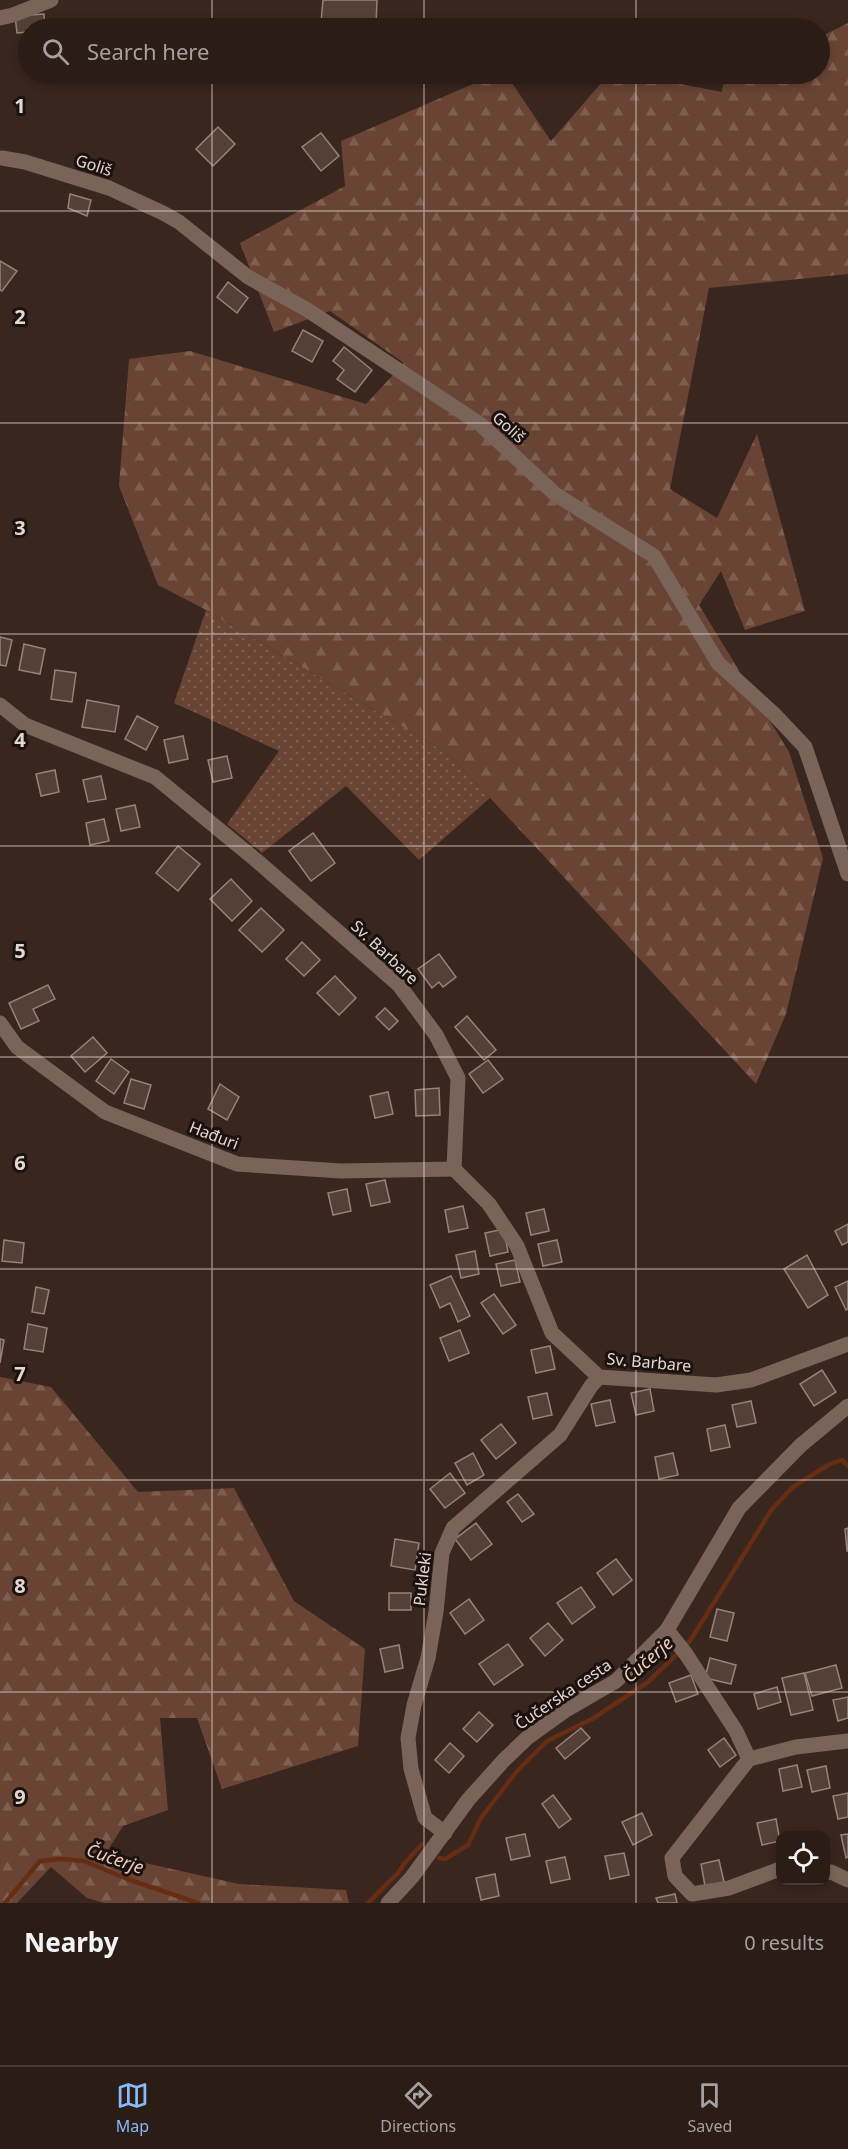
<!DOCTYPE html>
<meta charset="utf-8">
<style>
body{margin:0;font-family:"Noto Sans",sans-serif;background:#372923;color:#f1f3f6}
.controls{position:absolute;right:18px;bottom:18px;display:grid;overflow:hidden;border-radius:12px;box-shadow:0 3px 9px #0003}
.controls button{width:54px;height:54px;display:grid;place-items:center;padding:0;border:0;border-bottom:2px solid #473a35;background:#2b1c16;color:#f1f3f6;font:30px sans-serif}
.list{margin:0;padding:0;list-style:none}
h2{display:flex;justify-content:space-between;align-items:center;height:78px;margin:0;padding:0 24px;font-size:26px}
h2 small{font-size:20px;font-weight:400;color:#a6a1a1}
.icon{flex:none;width:33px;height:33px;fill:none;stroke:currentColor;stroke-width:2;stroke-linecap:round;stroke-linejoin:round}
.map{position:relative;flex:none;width:848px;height:1903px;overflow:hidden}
.search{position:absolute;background:#2b1c16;box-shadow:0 3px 9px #0003;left:18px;right:18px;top:18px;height:66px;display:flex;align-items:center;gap:15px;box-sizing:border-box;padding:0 21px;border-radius:33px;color:#a6a1a1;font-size:22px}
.sheet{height:162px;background:#2b1c16}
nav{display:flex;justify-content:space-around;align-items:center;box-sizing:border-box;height:84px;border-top:2px solid #473a35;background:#2b1c16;font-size:16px;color:#a6a1a1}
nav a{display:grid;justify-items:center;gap:3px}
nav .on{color:#86bbfb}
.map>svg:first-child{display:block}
.grass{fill:url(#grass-dots)}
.forest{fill:url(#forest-firs)}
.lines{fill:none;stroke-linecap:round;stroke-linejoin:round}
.stream{stroke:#662d12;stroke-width:4.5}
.building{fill:#544037;stroke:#998178;stroke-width:1.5}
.street{stroke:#7a645a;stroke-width:15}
.secondary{stroke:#7a645a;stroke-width:15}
.grid{fill:none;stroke:#e4d7d2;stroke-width:1.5;stroke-opacity:0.55}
.labels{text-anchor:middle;stroke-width:6;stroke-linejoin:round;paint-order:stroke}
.street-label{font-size:16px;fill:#e4d7d2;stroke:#1a120e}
.water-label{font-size:18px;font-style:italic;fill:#f3cdbe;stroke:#1a120e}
.grid-label{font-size:20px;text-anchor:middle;font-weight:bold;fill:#e4d7d2;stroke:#1a120e;stroke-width:6;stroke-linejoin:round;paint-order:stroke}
</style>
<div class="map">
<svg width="848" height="1903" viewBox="0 0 848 1903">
<defs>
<pattern id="grass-dots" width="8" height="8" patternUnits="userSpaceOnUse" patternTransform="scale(1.5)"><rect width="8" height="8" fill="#694434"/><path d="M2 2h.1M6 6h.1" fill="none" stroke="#7e5e50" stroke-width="1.8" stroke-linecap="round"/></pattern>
<pattern id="forest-firs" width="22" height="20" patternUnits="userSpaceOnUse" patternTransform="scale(1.5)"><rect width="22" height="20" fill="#694434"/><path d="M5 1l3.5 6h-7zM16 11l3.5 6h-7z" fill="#7e5e50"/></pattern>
</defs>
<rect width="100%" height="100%" fill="#39261e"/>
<!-- grass -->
<polygon class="grass" points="206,610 450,755 490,798 419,860 346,786 262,853 227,824 279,751 174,703"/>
<!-- forest -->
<g class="forest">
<polygon points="848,23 848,274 709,288 670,489 717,518 757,434 805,611 745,630 721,571 699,605 789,752 823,858 786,1014 756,1084 450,755 206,610 158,585 119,486 129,359 190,351 366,404 404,363 330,311 274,332 240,243 345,186 341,141 496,74 506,74 551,141 609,74 628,74 722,92 723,85 746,74 820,74 820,37"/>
<polygon points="0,1377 51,1387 138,1492 234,1488 294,1601 365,1649 358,1746 222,1789 197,1718 160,1718 168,1810 123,1826 108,1850 136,1861 239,1884 346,1890 349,1903 104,1903 87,1898 51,1867 17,1903 0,1903"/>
</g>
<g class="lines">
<!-- stream -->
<g class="stream">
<polyline points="439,1858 445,1859 468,1845 481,1818 517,1771 547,1741 592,1719 648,1682 671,1660 690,1641 772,1509 793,1487 828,1465 842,1460 848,1466"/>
<polyline points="5,1903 40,1861 61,1859 84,1861 130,1880 198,1903"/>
<polyline points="368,1903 398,1873 404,1864 422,1844"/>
</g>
</g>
<!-- building -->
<g class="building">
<polygon points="323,0 377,0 376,26 321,22"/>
<polygon points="44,14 45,28 28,28 28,32 17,33 15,16"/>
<polygon points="695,19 699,28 672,28"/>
<polygon points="218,127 235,144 213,166 196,149"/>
<polygon points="321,133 339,156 321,171 302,147"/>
<polygon points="70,194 91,200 87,216 68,208"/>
<polygon points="0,261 17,271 2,291 0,290"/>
<polygon points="228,282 248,298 237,313 217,297"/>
<polygon points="303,330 323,341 312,362 292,351"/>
<polygon points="344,347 372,370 355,392 337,379 344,370 333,361"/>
<polygon points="0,637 12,640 6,666 0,665"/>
<polygon points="24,644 45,649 40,674 19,670"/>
<polygon points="55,670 76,673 72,702 51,699"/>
<polygon points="87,700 119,706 115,732 82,727"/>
<polygon points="137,716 158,727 146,750 125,739"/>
<polygon points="183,736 188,759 169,763 164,740"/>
<polygon points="227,756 232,778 213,782 208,760"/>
<polygon points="55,770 59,792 41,796 36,774"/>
<polygon points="101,776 106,799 88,802 83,780"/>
<polygon points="135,805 140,827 121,831 116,809"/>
<polygon points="104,819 109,841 90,845 86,823"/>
<polygon points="313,833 335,863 311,881 289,851"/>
<polygon points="178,846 200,864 178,891 156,873"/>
<polygon points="231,879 252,901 232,921 210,899"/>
<polygon points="261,908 284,930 262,952 239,930"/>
<polygon points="302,942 320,960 304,976 286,959"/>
<polygon points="439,954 456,977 443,987 439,982 432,988 418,969"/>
<polygon points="335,976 356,998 339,1015 317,993"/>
<polygon points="48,985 55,999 33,1009 39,1021 21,1029 9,1003"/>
<polygon points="385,1008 398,1021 389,1030 376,1017"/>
<polygon points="467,1016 496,1050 484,1060 455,1027"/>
<polygon points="93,1037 107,1053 85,1072 71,1056"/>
<polygon points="111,1059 129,1072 114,1094 96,1081"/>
<polygon points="488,1060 503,1079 483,1093 469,1074"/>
<polygon points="131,1079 151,1085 144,1109 124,1103"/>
<polygon points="220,1084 239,1097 227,1120 208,1109"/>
<polygon points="439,1088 440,1115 416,1116 415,1090"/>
<polygon points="388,1092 393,1114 375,1118 370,1096"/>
<polygon points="385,1180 390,1202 371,1206 366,1184"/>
<polygon points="347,1189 351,1211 333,1215 328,1193"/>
<polygon points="463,1206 468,1228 449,1232 445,1210"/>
<polygon points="544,1209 549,1231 531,1235 526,1213"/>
<polygon points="848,1224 848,1242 842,1245 835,1231"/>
<polygon points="504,1229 508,1252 490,1256 485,1233"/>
<polygon points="4,1240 24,1243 22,1263 2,1261"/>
<polygon points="557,1240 562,1262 543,1266 538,1244"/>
<polygon points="475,1251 479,1274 461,1278 456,1255"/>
<polygon points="807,1255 828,1295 808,1308 784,1269"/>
<polygon points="515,1260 520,1282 501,1286 496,1264"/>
<polygon points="451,1276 470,1316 458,1322 450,1303 440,1308 430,1285"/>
<polygon points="848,1281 848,1309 846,1310 835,1287"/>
<polygon points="36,1287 49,1290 44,1314 32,1312"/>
<polygon points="494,1294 516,1325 503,1334 481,1303"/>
<polygon points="28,1324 47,1328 43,1352 24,1349"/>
<polygon points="460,1330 469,1353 449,1361 440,1338"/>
<polygon points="0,1339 4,1340 0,1363"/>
<polygon points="550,1346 555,1369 536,1373 531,1350"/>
<polygon points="822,1370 836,1392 814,1406 800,1384"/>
<polygon points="650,1389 654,1411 636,1415 631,1393"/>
<polygon points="547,1393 552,1415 533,1419 528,1397"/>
<polygon points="610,1400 615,1422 596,1426 591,1404"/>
<polygon points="751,1401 756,1423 737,1427 732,1405"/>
<polygon points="501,1424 516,1443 496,1459 481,1440"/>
<polygon points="725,1425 730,1447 711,1451 707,1429"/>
<polygon points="473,1453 484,1475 467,1485 455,1463"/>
<polygon points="673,1453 678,1475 659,1479 655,1457"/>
<polygon points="450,1473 465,1493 445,1508 430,1489"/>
<polygon points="518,1494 534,1514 522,1522 507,1502"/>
<polygon points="476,1523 492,1544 471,1560 455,1539"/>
<polygon points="848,1528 848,1551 847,1551 845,1529"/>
<polygon points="395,1539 419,1543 415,1570 391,1566"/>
<polygon points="616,1559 632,1580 613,1595 597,1573"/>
<polygon points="581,1587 595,1607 572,1624 557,1603"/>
<rect x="389" y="1593" width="22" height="17"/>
<polygon points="469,1599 484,1620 465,1634 450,1613"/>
<polygon points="717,1609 734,1613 727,1641 710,1637"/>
<polygon points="548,1623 563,1640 545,1656 530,1638"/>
<polygon points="508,1644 523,1665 494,1685 479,1664"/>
<polygon points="399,1645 403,1668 385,1672 380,1649"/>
<polygon points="710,1658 736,1665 731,1684 705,1678"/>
<polygon points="836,1665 842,1688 812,1696 805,1673"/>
<polygon points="804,1673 813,1710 791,1715 782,1678"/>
<polygon points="691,1675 698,1694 676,1702 669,1683"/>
<polygon points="777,1687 781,1702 758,1709 754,1694"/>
<polygon points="848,1697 848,1718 838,1721 833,1700"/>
<polygon points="479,1712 493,1725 477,1742 463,1729"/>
<polygon points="581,1728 590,1738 565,1759 556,1748"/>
<polygon points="724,1738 736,1755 720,1767 708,1750"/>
<polygon points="450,1743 464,1756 449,1773 435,1760"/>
<polygon points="797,1765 802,1787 783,1791 779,1769"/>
<polygon points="826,1766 830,1788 812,1792 807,1770"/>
<polygon points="848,1793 848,1817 838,1819 833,1796"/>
<polygon points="553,1795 571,1819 559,1828 542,1804"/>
<polygon points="642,1813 652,1835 633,1845 622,1822"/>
<polygon points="776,1819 780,1841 762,1845 757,1823"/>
<polygon points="525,1834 530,1856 511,1860 506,1838"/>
<polygon points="848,1834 848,1857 846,1858 841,1835"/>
<polygon points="624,1853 629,1875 610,1879 605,1856"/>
<polygon points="565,1857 570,1879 551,1883 546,1861"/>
<polygon points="719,1860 724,1882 705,1886 701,1864"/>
<polygon points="495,1874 499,1896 481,1900 476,1878"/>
<polygon points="675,1894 677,1903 658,1903 656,1898"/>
</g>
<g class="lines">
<!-- street -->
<g class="street">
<polyline points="0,18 13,15 51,0"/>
<polyline points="2,158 25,162 109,188 163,213 179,222 248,277 306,309 480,424 555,494 654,556 718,663 774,714 805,747 848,874"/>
<polyline points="0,705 25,725 155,777 256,860 399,985 436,1035 458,1078 454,1169 489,1204 517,1246 552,1333 599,1377 716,1385 751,1380 848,1344"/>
<polyline points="0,1023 17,1047 105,1112 237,1164 341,1171 454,1169"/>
<polyline points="667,1630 686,1654 736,1731 749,1759 672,1858 675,1876 692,1894 729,1888 780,1869"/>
<polyline points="749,1759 796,1747 848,1741"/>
<polyline points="445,1833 425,1818 411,1769 408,1738 414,1705 428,1658 436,1612 442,1553 453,1528 560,1435 591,1386 599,1377"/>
<polyline points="826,1872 831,1872 848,1880"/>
</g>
<!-- secondary -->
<polyline class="secondary" points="388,1903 412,1877 468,1800 504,1760 527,1738 566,1710 616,1681 667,1630 739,1508 801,1445 848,1406"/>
</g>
<!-- grid -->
<path class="grid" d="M212,0V28M424,0V28M636,0V28M212,74V1903M424,74V1903M636,74V1903M0,211H848M0,423H848M0,634H848M0,846H848M0,1057H848M0,1269H848M0,1480H848M0,1692H848"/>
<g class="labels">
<!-- street labels -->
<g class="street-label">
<text transform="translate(94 165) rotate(18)" y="6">Goliš</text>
<text transform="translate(509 427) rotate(42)" y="6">Goliš</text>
<text transform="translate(385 952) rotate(43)" y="6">Sv. Barbare</text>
<text transform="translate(214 1135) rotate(21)" y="6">Hađuri</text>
<text transform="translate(649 1362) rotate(5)" y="6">Sv. Barbare</text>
<text transform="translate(422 1579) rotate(-83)" y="6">Pukleki</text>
<text transform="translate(563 1694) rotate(-34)" y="6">Čučerska cesta</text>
</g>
<!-- water labels -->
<g class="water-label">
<text transform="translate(648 1660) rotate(-41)" y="6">Čučerje</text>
<text transform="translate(115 1859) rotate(19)" y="6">Čučerje</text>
</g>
</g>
<g class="grid-label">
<text x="20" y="113">1</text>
<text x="20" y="324">2</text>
<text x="20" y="535">3</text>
<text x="20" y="747">4</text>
<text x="20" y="958">5</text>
<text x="20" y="1170">6</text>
<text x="20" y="1381">7</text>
<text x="20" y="1593">8</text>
<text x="20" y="1804">9</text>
</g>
</svg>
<div class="controls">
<button><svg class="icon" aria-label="locate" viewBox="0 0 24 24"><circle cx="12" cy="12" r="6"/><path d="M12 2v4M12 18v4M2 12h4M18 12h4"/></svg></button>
</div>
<div class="search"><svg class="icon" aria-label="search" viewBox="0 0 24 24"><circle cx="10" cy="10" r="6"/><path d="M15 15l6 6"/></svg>Search here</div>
</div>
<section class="sheet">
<h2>Nearby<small>0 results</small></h2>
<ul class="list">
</ul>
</section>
<nav>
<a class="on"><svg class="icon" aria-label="map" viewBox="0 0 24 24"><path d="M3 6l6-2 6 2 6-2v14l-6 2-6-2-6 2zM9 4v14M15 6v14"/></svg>Map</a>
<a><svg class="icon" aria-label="directions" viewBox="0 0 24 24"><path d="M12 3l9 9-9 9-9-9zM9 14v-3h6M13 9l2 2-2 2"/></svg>Directions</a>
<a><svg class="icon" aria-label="saved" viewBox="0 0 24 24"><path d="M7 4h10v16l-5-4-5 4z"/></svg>Saved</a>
</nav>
